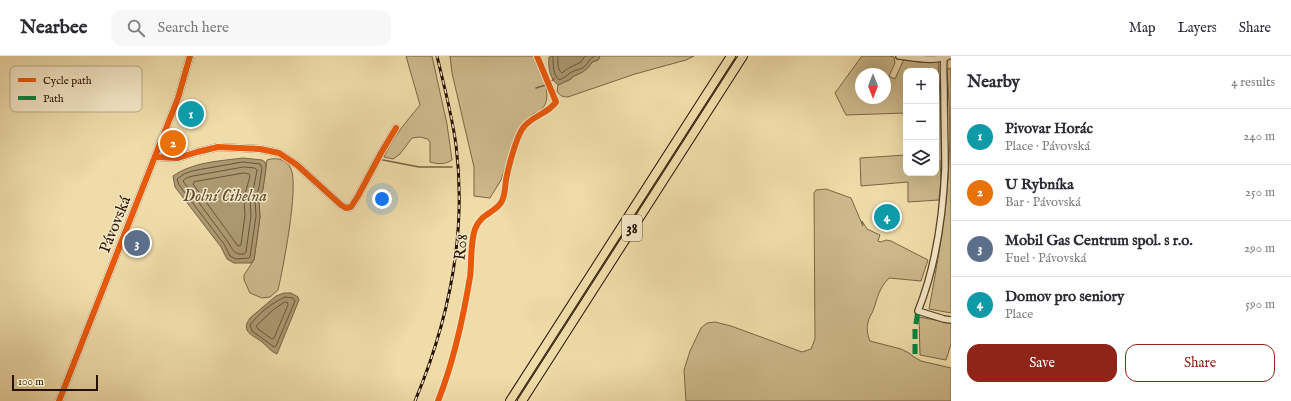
<!DOCTYPE html>
<meta charset="utf-8">
<style>
body{margin:0;font-family:"IM FELL English",serif;background:#f7f7f7;color:#2b2b33}
.controls{position:absolute;right:12px;top:12px;display:grid;overflow:hidden;border-radius:8px;box-shadow:0 4px 16px #0002}
.controls button{width:36px;height:36px;display:grid;place-items:center;padding:0;border:0;border-bottom:1px solid #e1e1e2;background:#fff;color:#2b2b33;font:20px sans-serif}
.compass{position:absolute;left:855px;top:12px;width:36px;height:36px;border-radius:50%;background:#fff;box-shadow:0 4px 16px #0002;rotate:180deg}
.scale{position:absolute;left:12px;bottom:10px;width:86px;box-sizing:border-box;padding-left:4px;border:2px solid #261101;border-top:0;font-size:11px;line-height:14px;white-space:nowrap;color:#261101;-webkit-text-stroke:3px #f5e8c7;paint-order:stroke}
.you{position:absolute;left:382px;top:143px;width:14px;height:14px;margin:-10px;border:3px solid #fff;border-radius:50%;background:#1a73e8;box-shadow:0 0 0 6px #1a73e833}
.badge{display:grid;place-items:center;width:26px;height:26px;border-radius:50%;background:#8f2418;color:#fff;font-size:13px;font-weight:700}
.pin{position:absolute;translate:-50% -50%;border:2px solid #fff;box-shadow:0 1px 4px #0006}
.list{margin:0;padding:0;list-style:none}
h2{display:flex;justify-content:space-between;align-items:center;height:52px;margin:0;padding:0 16px;font-size:17px}
h2 small{font-size:13px;font-weight:400;color:#7c7c81}
.list li{display:grid;grid-template-columns:26px 1fr auto;gap:12px;align-items:center;box-sizing:border-box;height:56px;padding:0 16px;border-top:1px solid #e1e1e2}
.list b{display:block;font-size:15px;white-space:nowrap}
.list p{margin:0;font-size:13px;white-space:nowrap;color:#7c7c81}
.list em{font-size:13px;font-style:normal;color:#7c7c81}
.actions{display:flex;gap:8px;padding:12px 16px}
.actions a{flex:1;padding:9px 0;border:1px solid #8f2418;border-radius:12px;text-align:center;font-size:14px;color:#8f2418}
.actions .main{background:#8f2418;color:#fff}
.icon{flex:none;width:22px;height:22px;fill:none;stroke:currentColor;stroke-width:2;stroke-linecap:round;stroke-linejoin:round}
.map{position:relative;flex:none;width:951px;height:345px;overflow:hidden}
header{display:flex;align-items:center;gap:24px;box-sizing:border-box;height:56px;padding:0 20px;background:#fff;border-bottom:1px solid #e1e1e2}
header strong{font-size:19px}
nav{display:flex;gap:22px;margin-inline-start:auto;font-size:14px}
.search{width:280px;height:36px;background:#f7f7f7;display:flex;align-items:center;gap:10px;box-sizing:border-box;padding:0 14px;border-radius:12px;color:#7c7c81;font-size:15px}
main{display:flex}
aside{flex:1;background:#fff}
.map>svg:first-child{display:block}
.green{fill:#cdb98c;stroke:#7a6546;fill-rule:evenodd}
.water{fill:#ab9770;stroke:#766144}
.lines{fill:none;stroke-linecap:round;stroke-linejoin:round}
.shore{stroke:#685438;stroke-width:1}
.stream{stroke:#766144;stroke-width:1.5}
.minor-casing{stroke:#58442b;stroke-width:8}
.highway-casing{stroke:#261101;stroke-width:10}
.minor{stroke:#f5e8c7;stroke-width:5.5}
.highway{stroke:#efdca9;stroke-width:8}
.rail-casing{stroke:#261101;stroke-width:3}
.rail{stroke:#f5e8c7;stroke-width:1.5;stroke-dasharray:4.5;stroke-linecap:butt}
.quiet{stroke:#00873e;stroke-width:5;stroke-dasharray:10 5;stroke-linecap:butt}
.cycleway-casing{stroke:#f5e8c7;stroke-width:8}
.cycleway{stroke:#e8590c;stroke-width:6}
.labels{text-anchor:middle;stroke-width:3;stroke-linejoin:round;paint-order:stroke}
.shield{fill:#f5e8c7;stroke:#64523c;stroke-width:1}
.shield-label{font-size:15px;font-weight:bold;fill:#261101}
.street-label{font-size:16px;fill:#261101;stroke:#f5e8c7}
.water-label{font-size:17px;font-style:italic;fill:#624d33;stroke:#f5e8c7}
.key{fill:#f5e8c7;stroke:#b7a88c;stroke-width:1}
.key-label{font-size:11px;fill:#261101}
</style>
<header>
<strong>Nearbee</strong>
<div class="search"><svg class="icon" aria-label="search" viewBox="0 0 24 24"><circle cx="10" cy="10" r="6"/><path d="M15 15l6 6"/></svg>Search here</div>
<nav><a>Map</a><a>Layers</a><a>Share</a></nav>
</header>
<main>
<div class="map">
<svg width="951" height="345" viewBox="0 0 951 345">
<rect width="100%" height="100%" fill="#efdca9"/>
<filter id="stains"><feTurbulence type="fractalNoise" baseFrequency=".005" numOctaves="4"/><feColorMatrix values="0 0 0 0 .2 0 0 0 0 .09 0 0 0 0 .02 0 0 0 .5 -.17"/></filter>
<radialGradient id="worn" r=".72"><stop offset=".6" stop-color="#630" stop-opacity="0"/><stop offset="1" stop-color="#630" stop-opacity=".3"/></radialGradient>
<!-- green -->
<g class="green">
<path d="M406,0H432L447,68L452,104C445,109 437,108 430,106V86L428,83L420,81L412,82L400,98L393,103L384,101C393,81 406,66 420,49Z"/>
<path d="M450,0H536C540,15 555,41 541,54C539,56 535,57 533,58C527,63 522,69 518,75L501,124L490,142L474,140V111L452,17Z"/>
<path d="M600,0H694L686,4L635,18L568,41C563,41 560,40 557,35L558,29L571,23L572,21C580,17 587,15 592,6L598,4Z"/>
<path d="M862,0H890L894,1L895,7L889,20L895,23L904,3L918,6L938,5L940,40L942,105H940L941,124L939,144L908,146V126L861,130L860,102L906,99V117H936V15H906V57L846,59L835,37ZM861,18H885V42H861Z"/>
<path d="M951,12V257L929,253C938,204 947,154 949,104C951,74 949,43 947,13Z"/>
<path d="M271,103C279,102 287,104 291,113C299,130 283,213 278,234L270,241L262,242L250,237L244,224V219L254,204L260,161L259,144L263,133L267,104Z"/>
<path d="M826,133L851,142L863,170L862,165L867,173L880,179L878,185L881,186L886,184L891,185L928,204L921,225L889,222C878,234 878,241 873,255C871,259 868,263 868,267C866,273 868,280 870,285L901,293L909,297L914,301L921,305L951,312V345H686L684,314L690,295L701,272L707,267L715,266L731,270L802,296L811,293L815,283L814,137L816,134Z"/>
<polygon points="919,261 951,267 951,288 946,304 920,299"/>
</g>
<!-- water -->
<g class="water">
<path d="M554,0H600L598,4L592,6C587,15 581,17 572,21L571,23L558,29C550,23 548,12 549,1Z"/>
<path d="M243,102L262,104L265,106L266,112L263,133L259,144L260,161L254,204L251,207H234L227,203L221,191L175,131L173,120C193,106 220,105 243,102Z"/>
<path d="M284,237H291L298,241L299,244L277,298C271,296 267,290 262,286C253,279 240,276 250,262L276,240Z"/>
</g>
<g class="lines">
<!-- shore -->
<g class="shore">
<path d="M553,0C553,8 553,19 559,24C564,22 566,20 570,17C574,14 580,14 584,11C590,6 587,4 595,0"/>
<path d="M558,0C558,6 557,14 562,17L567,13L581,6L585,0"/>
<polygon points="243,106 260,108 262,112 259,132 255,143 256,160 250,201 249,202 236,203 230,200 224,188 179,129 177,123 184,118 192,115"/>
<path d="M244,111L255,112L257,114L254,130L250,143L251,160L246,196L244,198C234,199 233,194 228,186L183,125L186,122L193,120Z"/>
<polygon points="244,117 249,118 250,120 244,142 245,159 241,189 238,190 193,128 194,126"/>
<path d="M285,241L293,242L295,245L276,290L274,291L252,275L250,269C258,258 273,246 285,241Z"/>
<polygon points="285,246 287,246 288,249 274,282 272,283 258,273 256,270 273,254"/>
</g>
<!-- stream -->
<g class="stream">
<polyline points="550,26 554,23"/>
<polyline points="536,32 546,29"/>
<polyline points="383,104 419,111 452,111"/>
</g>
<!-- minor casing -->
<g class="minor-casing">
<g id="minor">
<path d="M899,0C912,2 937,6 949,0"/>
<path d="M944,3C943,13 944,25 944,36C944,61 945,87 945,112C943,160 936,210 918,255L944,263L951,264"/>
<polyline points="155,101 178,102 197,96 218,91 260,93 279,97 297,109 341,149 346,152 351,151 358,140 381,97 396,72"/>
<polyline points="59,345 163,80 178,42 190,0"/>
</g>
</g>
<!-- highway casing -->
<g class="highway-casing">
<g id="highway">
<polyline points="510,345 731,0"/>
<polyline points="522,345 743,0"/>
</g>
</g>
<!-- minor -->
<use href="#minor" class="minor"/>
<!-- highway -->
<use href="#highway" class="highway"/>
<!-- rail casing -->
<g class="rail-casing">
<path id="rail" d="M415,345C449,264 467,177 456,89C452,59 444,30 437,0"/>
</g>
<!-- rail -->
<use href="#rail" class="rail"/>
<!-- quiet -->
<polyline class="quiet" points="915,298 915,273 918,255"/>
<!-- cycleway casing -->
<g class="cycleway-casing">
<g id="cycleway">
<polyline points="155,101 178,102 197,96 218,91 260,93 279,97 297,109 341,149 346,152 351,151 358,140 381,97 396,72"/>
<polyline points="59,345 163,80 178,42 190,0"/>
<path d="M438,345C454,305 463,263 470,221C472,206 470,188 475,173C480,158 497,156 502,145C505,139 505,131 506,124C508,113 516,81 523,72C531,60 548,58 556,46L537,0"/>
</g>
</g>
<!-- cycleway -->
<use href="#cycleway" class="cycleway"/>
</g>
<g class="labels">
<!-- shield labels -->
<rect class="shield" x="622" y="159" width="20" height="26" rx="3"/>
<g class="shield-label">
<text x="632" y="177">38</text>
</g>
<!-- street labels -->
<g class="street-label">
<text transform="translate(114 168) rotate(-68)" y="6">Pávovská</text>
<text transform="translate(460 191) rotate(-84)" y="6">R08</text>
</g>
<!-- water labels -->
<g class="water-label">
<text x="225" y="145">Dolní Cihelna</text>
</g>
</g>
<!-- legend -->
<rect x="10" y="10" width="132" height="46" rx="6" class="key"/>
<rect x="18" y="22" width="18" height="4" fill="#e8590c"/>
<rect x="18" y="40" width="18" height="4" fill="#00873e"/>
<g class="key-label">
<text x="43" y="28">Cycle path</text>
<text x="43" y="46">Path</text>
</g>
<rect width="100%" height="100%" filter="url(#stains)"/>
<rect width="100%" height="100%" fill="url(#worn)"/>
</svg>
<div class="controls">
<button>+</button>
<button>−</button>
<button><svg class="icon" aria-label="layers" viewBox="0 0 24 24"><path d="M12 4l9 5-9 5-9-5zM3 14l9 5 9-5"/></svg></button>
</div>
<svg class="compass" viewBox="-18 -18 36 36"><path d="M0-13l5 13h-10z" fill="#e53935"/><path d="M0 13l5-13h-10z" fill="#7c7c81"/></svg>
<div class="scale">100 m</div>
<div class="you"></div>
<div class="pin badge" style="left:191px;top:58px;background:#0f9aa8">1</div>
<div class="pin badge" style="left:173px;top:87px;background:#e8710a">2</div>
<div class="pin badge" style="left:137px;top:187px;background:#5c6f8a">3</div>
<div class="pin badge" style="left:887px;top:161px;background:#0f9aa8">4</div>
</div>
<aside>
<h2>Nearby<small>4 results</small></h2>
<ul class="list">
<li><span class="badge" style="background:#0f9aa8">1</span><div><b>Pivovar Horác</b><p>Place · Pávovská</p></div><em>240 m</em></li>
<li><span class="badge" style="background:#e8710a">2</span><div><b>U Rybníka</b><p>Bar · Pávovská</p></div><em>250 m</em></li>
<li><span class="badge" style="background:#5c6f8a">3</span><div><b>Mobil Gas Centrum spol. s r.o.</b><p>Fuel · Pávovská</p></div><em>290 m</em></li>
<li><span class="badge" style="background:#0f9aa8">4</span><div><b>Domov pro seniory</b><p>Place</p></div><em>590 m</em></li>
</ul>
<div class="actions"><a class="main">Save</a><a>Share</a></div>
</aside>
</main>
